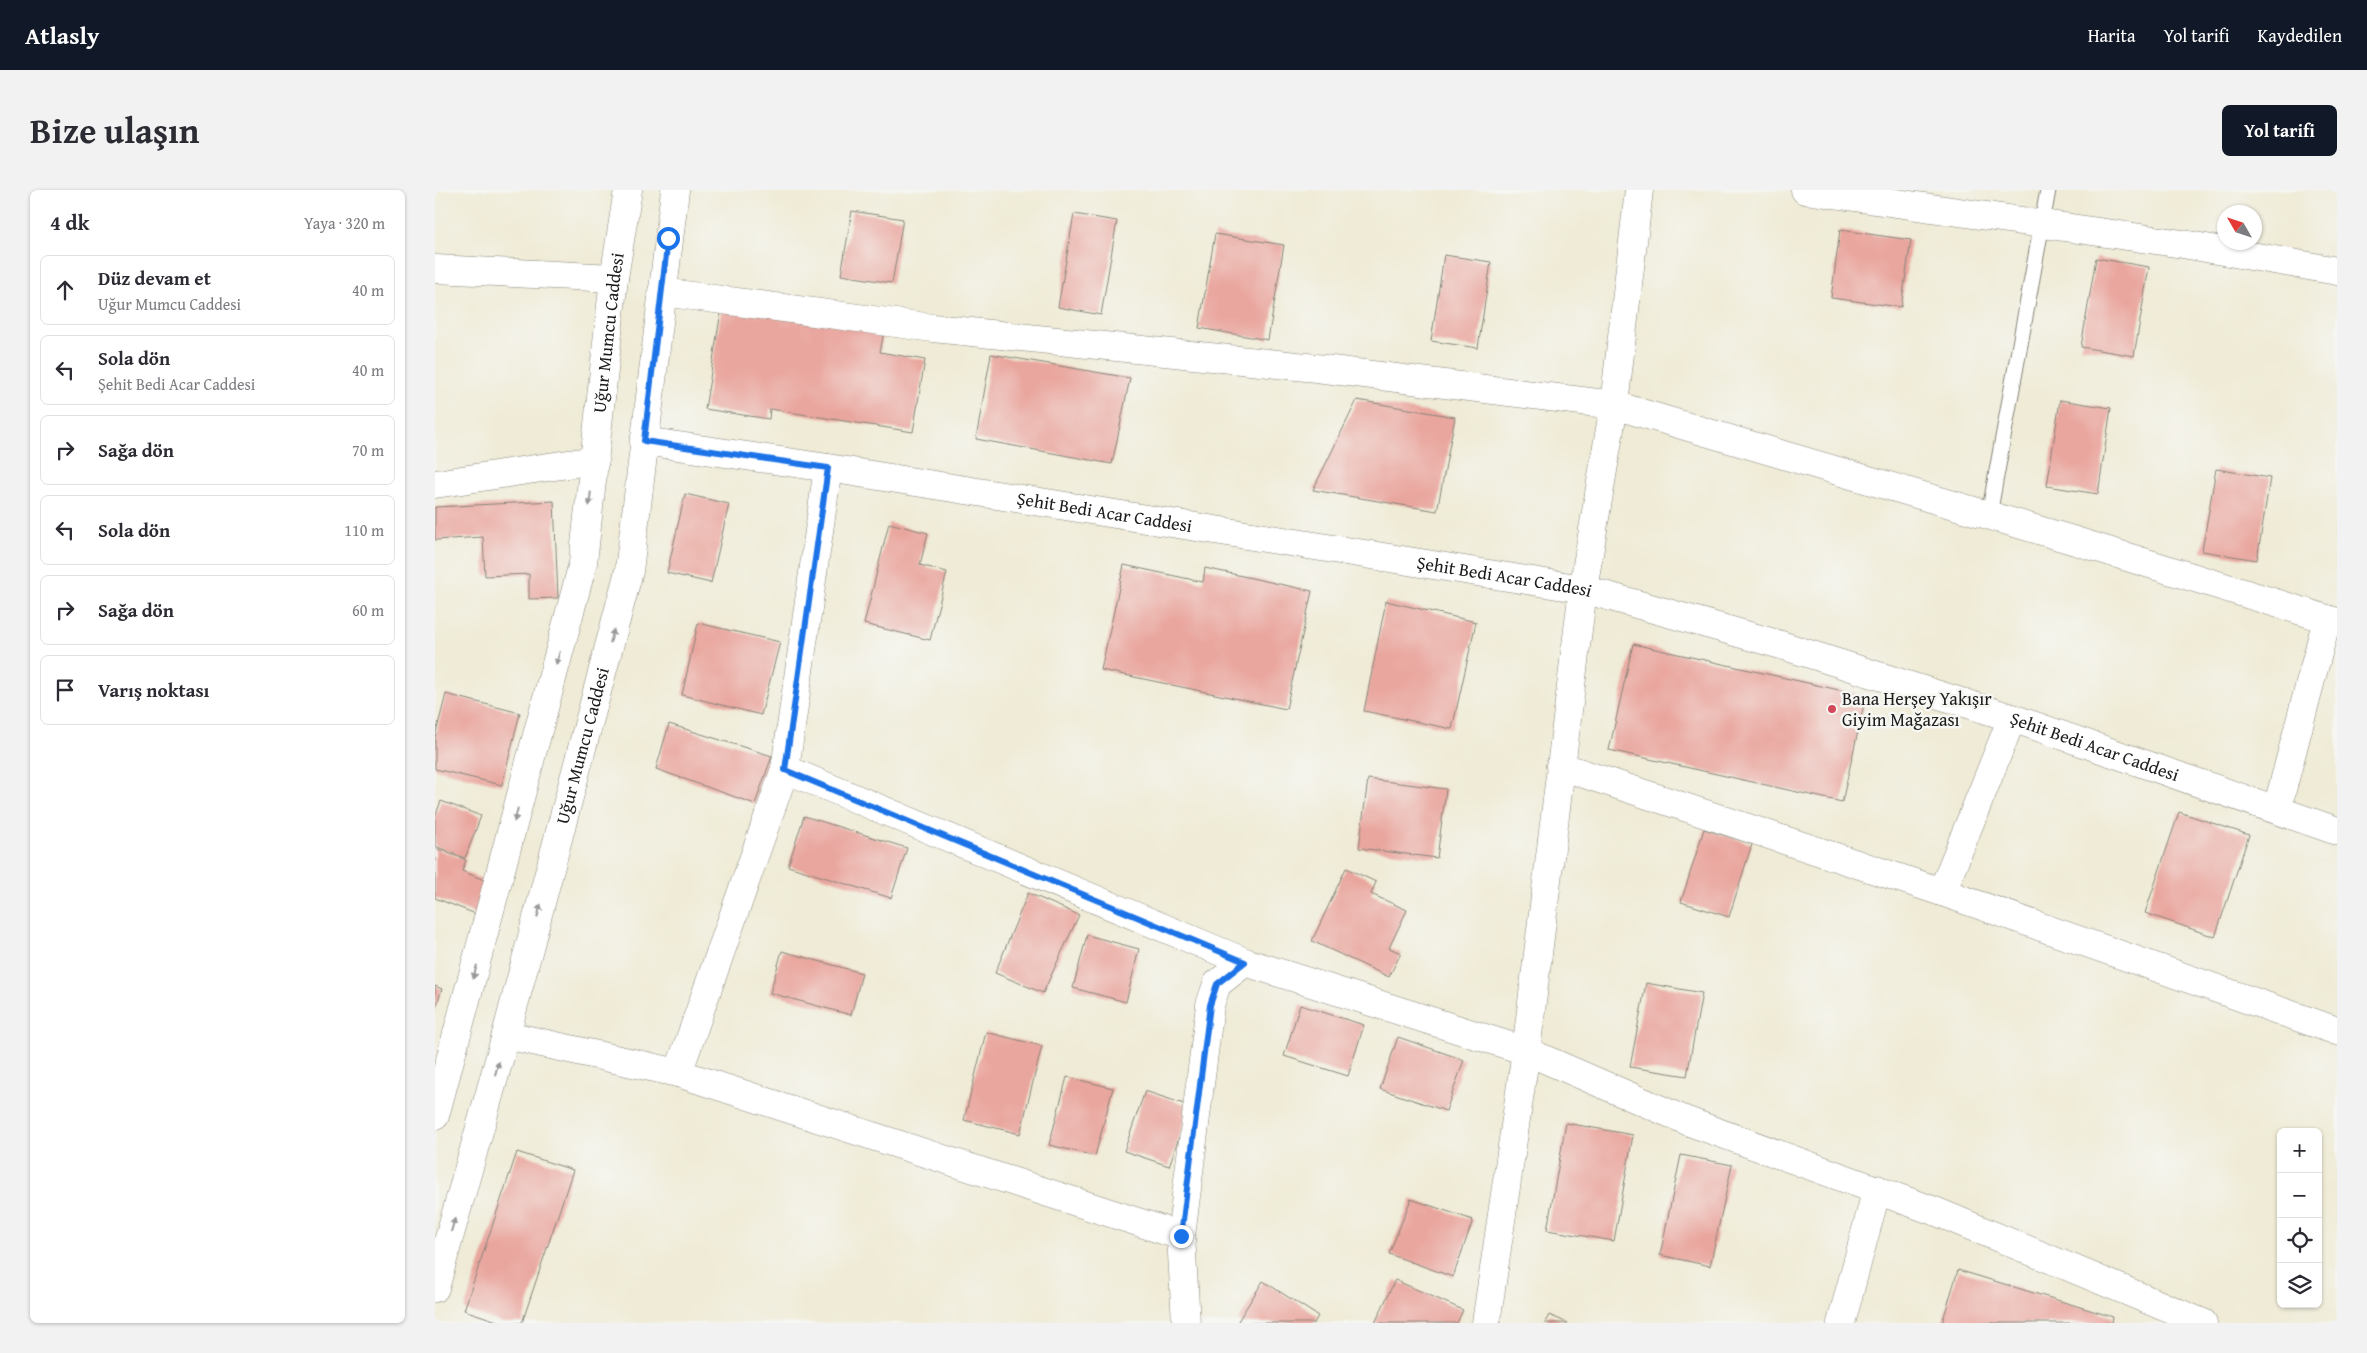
<!DOCTYPE html>
<html lang="tr">
<meta charset="utf-8">
<style>
body{margin:0;font-family:"Gentium Book Plus",serif;background:#f2f2f3;color:#2b2b33}
.controls{position:absolute;right:15px;bottom:15px;display:grid;overflow:hidden;border-radius:8px;box-shadow:0 1px 4px #0004}
.controls button{width:45px;height:45px;display:grid;place-items:center;padding:0;border:0;border-bottom:1px solid #e1e1e2;background:#fff;color:#2b2b33;font:25px sans-serif}
.compass{position:absolute;left:1782px;top:15px;width:45px;height:45px;border-radius:50%;background:#fff;box-shadow:0 1px 4px #0004;rotate:309deg}
.stop{position:absolute;width:15px;height:15px;margin:-11px;border:4px solid #1a73e8;border-radius:50%;background:#fff}
.stop.end{background:#1a73e8;border-color:#fff;box-shadow:0 1px 5px #0008}
.list{margin:0;padding:0;list-style:none}
h2{display:flex;justify-content:space-between;align-items:center;height:65px;margin:0;padding:0 20px;font-size:21px}
h2 small{font-size:16px;font-weight:400;color:#7c7c81}
.list li{display:grid;grid-template-columns:32px 1fr auto;gap:15px;align-items:center;box-sizing:border-box;height:70px;margin:0 10px 10px;padding:0 10px;border:1px solid #e1e1e2;border-radius:8px}
.list b{display:block;font-size:19px;white-space:nowrap}
.list p{margin:0;font-size:16px;white-space:nowrap;color:#7c7c81}
.list em{font-size:16px;font-style:normal;color:#7c7c81}
.icon{flex:none;width:28px;height:28px;fill:none;stroke:currentColor;stroke-width:2;stroke-linecap:round;stroke-linejoin:round}
.map{position:relative;flex:none;width:1902px;height:1133px;overflow:hidden;border-radius:8px}
header{display:flex;align-items:center;gap:30px;box-sizing:border-box;height:70px;padding:0 25px;background:#111827;color:#fff}
header strong{font-size:24px}
nav{display:flex;gap:28px;margin-inline-start:auto;font-size:18px}
.intro{display:flex;align-items:center;justify-content:space-between;box-sizing:border-box;height:120px;padding:0 30px}
h1{margin:0;font-size:35px}
.button{padding:12px 22px;border-radius:8px;background:#111827;color:#fff;font-size:18px;font-weight:700}
main{display:flex;gap:30px;padding:0 30px}
aside{flex:1;background:#fff;border-radius:8px;box-shadow:0 1px 4px #0004}
.map>svg:first-child{display:block}
.building{fill:#e9a69e}
.lines{fill:none;stroke-linecap:round;stroke-linejoin:round}
.service-casing{stroke:#868479;stroke-width:17}
.minor-casing{stroke:#868479;stroke-width:29}
.tertiary-casing{stroke:#868479;stroke-width:29}
.service{stroke:#fff;stroke-width:15}
.minor{stroke:#fff;stroke-width:28}
.tertiary{stroke:#fff;stroke-width:28}
.oneway{fill:#999}
.route{stroke:#1a73e8;stroke-width:6}
.poi-dot{fill:#d1495b;stroke:#f6f6f2;stroke-width:2}
.labels{text-anchor:middle;stroke-width:5;stroke-linejoin:round;paint-order:stroke}
.street-label{font-size:18px;fill:#1c1c1c;stroke:#f6f6f2}
.poi-label{font-size:18px;fill:#1c1c1c;stroke:#f6f6f2;text-anchor:start}
</style>
<header>
<strong>Atlasly</strong>
<nav><a>Harita</a><a>Yol tarifi</a><a>Kaydedilen</a></nav>
</header>
<div class="intro"><h1>Bize ulaşın</h1><a class="button">Yol tarifi</a></div>
<main>
<aside>
<h2>4 dk<small>Yaya · 320 m</small></h2>
<ul class="list">
<li><svg class="icon" aria-label="ahead" viewBox="0 0 24 24"><path d="M12 20V5M6 11l6-6 6 6"/></svg><div><b>Düz devam et</b><p>Uğur Mumcu Caddesi</p></div><em>40 m</em></li>
<li><svg class="icon" aria-label="left" viewBox="0 0 24 24"><path d="M17 20v-9H6M10 6l-5 5 5 5"/></svg><div><b>Sola dön</b><p>Şehit Bedi Acar Caddesi</p></div><em>40 m</em></li>
<li><svg class="icon" aria-label="right" viewBox="0 0 24 24"><path d="M7 20v-9h11M14 6l5 5-5 5"/></svg><div><b>Sağa dön</b></div><em>70 m</em></li>
<li><svg class="icon" aria-label="left" viewBox="0 0 24 24"><path d="M17 20v-9H6M10 6l-5 5 5 5"/></svg><div><b>Sola dön</b></div><em>110 m</em></li>
<li><svg class="icon" aria-label="right" viewBox="0 0 24 24"><path d="M7 20v-9h11M14 6l5 5-5 5"/></svg><div><b>Sağa dön</b></div><em>60 m</em></li>
<li><svg class="icon" aria-label="arrive" viewBox="0 0 24 24"><path d="M6 21V4h12l-3 4 3 4H6"/></svg><div><b>Varış noktası</b></div></li>
</ul>
</aside>
<div class="map">
<svg width="1902" height="1133" viewBox="0 0 1902 1133">
<rect width="100%" height="100%" fill="#f6f6f2"/>
<filter id="ink" filterUnits="userSpaceOnUse"><feTurbulence type="fractalNoise" baseFrequency=".02" numOctaves="2"/><feDisplacementMap in="SourceGraphic" scale="10" xChannelSelector="R" yChannelSelector="G"/><feConvolveMatrix kernelMatrix="1 2 1 2 8 2 1 2 1" color-interpolation-filters="sRGB"/></filter>
<filter id="wash" filterUnits="userSpaceOnUse"><feTurbulence type="fractalNoise" baseFrequency=".0096" numOctaves="4" result="noise"/><feDisplacementMap in="SourceGraphic" scale="20" xChannelSelector="R" yChannelSelector="G"/><feGaussianBlur stdDeviation="1.12" result="paint"/><feColorMatrix in="noise" values="0 0 0 0 0 0 0 0 0 0 0 0 0 0 0 0 0 1.4 0 .05"/><feComposite in="paint" operator="in"/></filter>
<g filter="url(#wash)">
<rect width="100%" height="100%" fill="#efebd6"/>
<g id="blocks">
<!-- building -->
<g class="building">
<polygon points="417,21 468,29 457,93 406,85"/>
<polygon points="639,24 682,31 666,125 623,117"/>
<polygon points="1405,40 1476,50 1466,117 1396,108"/>
<polygon points="780,44 849,55 833,150 764,138"/>
<polygon points="1009,65 1056,72 1043,158 996,151"/>
<polygon points="1661,68 1714,77 1699,166 1646,157"/>
<polygon points="287,115 449,142 445,162 490,170 478,242 335,219 334,229 270,219"/>
<polygon points="556,164 695,188 677,274 541,249"/>
<polygon points="922,210 1020,227 1002,321 878,300"/>
<polygon points="1625,210 1676,218 1663,304 1612,296"/>
<polygon points="1781,279 1835,288 1822,370 1767,361"/>
<polygon points="250,304 294,314 276,393 232,383"/>
<polygon points="119,311 123,408 94,409 94,384 50,386 48,347 0,350 0,317"/>
<polygon points="454,333 493,343 485,375 512,382 495,450 429,434"/>
<polygon points="689,375 768,392 770,378 877,401 851,519 666,480"/>
<polygon points="951,411 1041,432 1017,539 929,521"/>
<polygon points="263,433 345,452 326,525 247,505"/>
<polygon points="1198,454 1431,506 1407,612 1174,560"/>
<polygon points="11,504 85,523 67,595 0,579 0,547"/>
<polygon points="234,534 337,566 320,614 221,579"/>
<polygon points="933,589 1011,599 1002,668 924,658"/>
<polygon points="6,611 46,626 30,668 0,656 0,627"/>
<polygon points="1744,622 1814,645 1780,747 1710,723"/>
<polygon points="369,626 472,658 456,708 353,676"/>
<polygon points="1269,639 1317,654 1294,727 1246,712"/>
<polygon points="0,658 31,670 27,681 54,692 41,724 0,708"/>
<polygon points="911,678 941,692 936,704 972,720 954,758 966,763 954,787 877,751"/>
<polygon points="593,703 644,725 608,803 560,783"/>
<polygon points="652,745 704,759 691,812 638,798"/>
<polygon points="347,761 427,783 416,825 335,803"/>
<polygon points="1211,793 1267,803 1252,886 1195,877"/>
<polygon points="0,796 7,799 0,820"/>
<polygon points="865,815 929,835 913,886 849,866"/>
<polygon points="551,842 607,856 585,944 529,930"/>
<polygon points="963,847 1029,870 1011,921 945,899"/>
<polygon points="632,887 678,898 660,966 614,955"/>
<polygon points="710,901 755,916 734,976 689,961"/>
<polygon points="1131,933 1198,945 1179,1051 1112,1040"/>
<polygon points="82,962 138,980 87,1133 68,1133 29,1120"/>
<polygon points="1246,965 1297,975 1275,1076 1225,1065"/>
<polygon points="976,1009 1038,1030 1018,1087 954,1064"/>
<polygon points="1523,1080 1678,1127 1677,1133 1507,1133"/>
<polygon points="960,1090 1028,1120 1022,1133 940,1133"/>
<polygon points="828,1091 883,1126 879,1133 807,1133 803,1131"/>
<polygon points="1114,1125 1133,1133 1110,1133"/>
</g>
</g>
</g>
<g filter="url(#ink)">
<use href="#blocks" fill-opacity="0" stroke="#868479" stroke-width="1"/>
<g class="lines">
<!-- service casing -->
<g class="service-casing">
<polyline id="service" points="1554,325 1613,0"/>
</g>
<!-- minor casing -->
<g class="minor-casing">
<g id="minor">
<polyline points="1370,0 1748,54 1902,81"/>
<polyline points="0,79 179,88"/>
<polyline points="227,102 498,138 881,178 1179,215 1634,349 1902,432"/>
<polyline points="0,294 160,270"/>
<polyline points="1125,576 1507,702 1902,841"/>
<polyline points="350,579 810,772"/>
<polyline points="1842,619 1892,429"/>
<polyline points="1507,702 1577,528"/>
<polyline points="71,845 243,883 746,1046 775,815 782,794 810,772 1091,861 1252,931 1502,1022 1768,1133"/>
<polyline points="243,883 350,579 393,278"/>
<polyline points="746,1046 751,1133"/>
<polyline points="1051,1133 1091,861 1148,399 1179,215 1204,0"/>
<polyline points="1406,1133 1442,999"/>
</g>
</g>
<!-- tertiary casing -->
<g class="tertiary-casing">
<g id="tertiary">
<path id="s1" d="M209,251L393,278L1148,399L1346,455L1577,528L1902,641"/>
<path id="s2" d="M0,926L148,373L179,88L193,0"/>
<path id="s3" d="M0,1098L71,845L194,381L240,0"/>
</g>
</g>
<!-- service -->
<use href="#service" class="service"/>
<!-- minor -->
<use href="#minor" class="minor"/>
<!-- tertiary -->
<use href="#tertiary" class="tertiary"/>
</g>
<!-- one-way arrows -->
<defs><path id="oneway-solid" d="M-6-.8H1V-3.2L6.5 0L1 3.2V.8H-6Z" transform="scale(1.25)"/></defs>
<g class="oneway">
<use href="#oneway-solid" transform="translate(155 309) rotate(96)"/>
<use href="#oneway-solid" transform="translate(177 446) rotate(-75)"/>
<use href="#oneway-solid" transform="translate(123 468) rotate(105)"/>
<use href="#oneway-solid" transform="translate(81 625) rotate(105)"/>
<use href="#oneway-solid" transform="translate(104 721) rotate(-75)"/>
<use href="#oneway-solid" transform="translate(40 782) rotate(105)"/>
<use href="#oneway-solid" transform="translate(62 878) rotate(-74)"/>
<use href="#oneway-solid" transform="translate(18 1035) rotate(-74)"/>
</g>
</g>
<g class="lines" filter="url(#ink)">
<!-- route -->
<polyline class="route" points="233,48 209,251 393,278 350,580 810,772 782,794 775,815 746,1046"/>
</g>
<!-- markers -->
<circle class="poi-dot" cx="1397" cy="519" r="5"/>
<g class="labels">
<!-- street labels -->
<g class="street-label">
<text dy="6" stroke="none"><textPath href="#s2" startOffset="804">Uğur Mumcu Caddesi</textPath></text>
<text dy="6" stroke="none"><textPath href="#s1" startOffset="466">Şehit Bedi Acar Caddesi</textPath></text>
<text dy="6" stroke="none"><textPath href="#s1" startOffset="871">Şehit Bedi Acar Caddesi</textPath></text>
<text dy="6" stroke="none"><textPath href="#s3" startOffset="562">Uğur Mumcu Caddesi</textPath></text>
<text dy="6" stroke="none"><textPath href="#s1" startOffset="1486">Şehit Bedi Acar Caddesi</textPath></text>
</g>
<!-- poi labels -->
<g class="poi-label">
<text x="1407" y="515">Bana Herşey Yakışır<tspan x="1407" dy="21">Giyim Mağazası</tspan></text>
</g>
</g>
</svg>
<div class="controls">
<button>+</button>
<button>−</button>
<button><svg class="icon" aria-label="locate" viewBox="0 0 24 24"><circle cx="12" cy="12" r="6"/><path d="M12 2v4M12 18v4M2 12h4M18 12h4"/></svg></button>
<button><svg class="icon" aria-label="layers" viewBox="0 0 24 24"><path d="M12 4l9 5-9 5-9-5zM3 14l9 5 9-5"/></svg></button>
</div>
<svg class="compass" viewBox="-18 -18 36 36"><path d="M0-13l5 13h-10z" fill="#e53935"/><path d="M0 13l5-13h-10z" fill="#7c7c81"/></svg>
<div class="stop" style="left:233px;top:48px"></div>
<div class="stop end" style="left:746px;top:1046px"></div>
</div>
</main>
